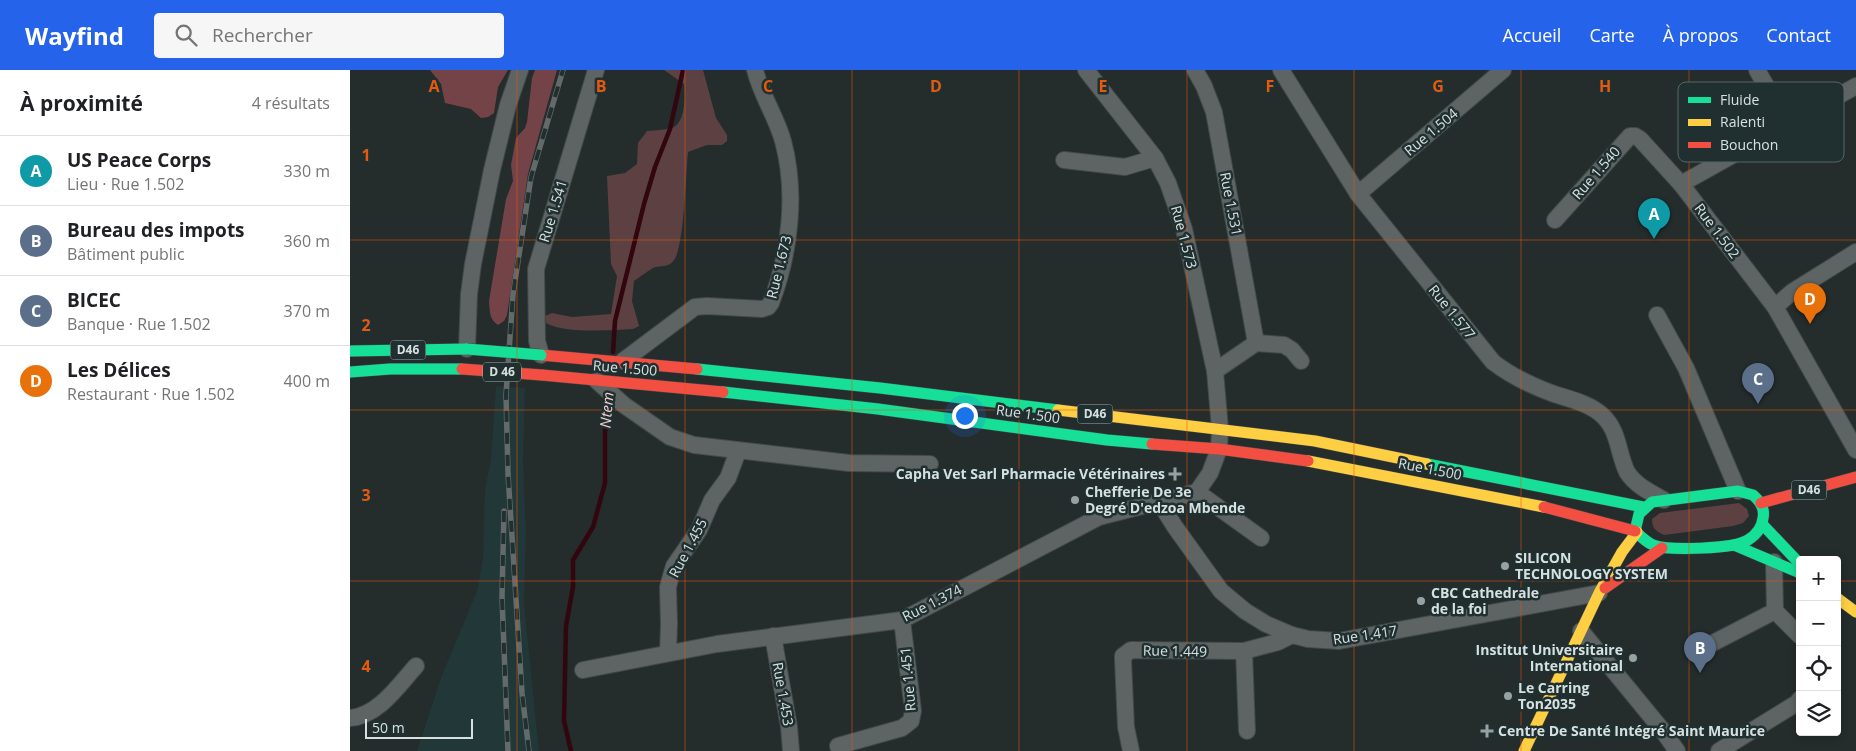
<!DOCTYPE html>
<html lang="fr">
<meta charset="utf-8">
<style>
body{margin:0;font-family:"Open Sans",sans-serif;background:#f6f6f6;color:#202124}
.controls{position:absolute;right:15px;bottom:15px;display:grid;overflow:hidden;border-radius:5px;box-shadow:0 2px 8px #0003}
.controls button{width:45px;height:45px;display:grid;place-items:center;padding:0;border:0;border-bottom:1px solid #e0e0e0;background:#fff;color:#202124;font:25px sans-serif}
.scale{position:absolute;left:15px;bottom:12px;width:108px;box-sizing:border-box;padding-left:5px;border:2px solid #d7e0e1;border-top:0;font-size:14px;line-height:18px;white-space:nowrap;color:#d7e0e1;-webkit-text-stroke:4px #203030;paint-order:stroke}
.you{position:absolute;left:614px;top:345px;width:18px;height:18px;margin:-12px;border:4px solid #fff;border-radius:50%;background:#1a73e8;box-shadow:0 0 0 8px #1a73e833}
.badge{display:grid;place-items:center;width:32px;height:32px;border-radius:50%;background:#2563eb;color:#fff;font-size:16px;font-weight:700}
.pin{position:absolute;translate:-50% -41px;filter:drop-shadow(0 1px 2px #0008)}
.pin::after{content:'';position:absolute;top:26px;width:18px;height:15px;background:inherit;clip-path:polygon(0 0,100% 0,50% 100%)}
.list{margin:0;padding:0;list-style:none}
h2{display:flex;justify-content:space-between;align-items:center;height:65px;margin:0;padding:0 20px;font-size:21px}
h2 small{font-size:16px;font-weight:400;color:#757577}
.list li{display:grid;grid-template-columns:32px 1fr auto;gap:15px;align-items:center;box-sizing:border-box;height:70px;padding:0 20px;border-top:1px solid #e0e0e0}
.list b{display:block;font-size:19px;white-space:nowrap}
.list p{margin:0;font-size:16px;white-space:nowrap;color:#757577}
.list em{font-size:16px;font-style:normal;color:#757577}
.icon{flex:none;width:28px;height:28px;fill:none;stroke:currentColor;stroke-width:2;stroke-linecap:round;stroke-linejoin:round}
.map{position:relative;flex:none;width:1506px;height:681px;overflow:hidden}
header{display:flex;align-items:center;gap:30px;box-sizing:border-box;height:70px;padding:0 25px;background:#2563eb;color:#fff}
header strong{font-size:24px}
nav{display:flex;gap:28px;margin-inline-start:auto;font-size:18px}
.search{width:350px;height:45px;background:#f6f6f6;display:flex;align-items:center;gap:12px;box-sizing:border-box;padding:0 18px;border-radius:5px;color:#757577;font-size:19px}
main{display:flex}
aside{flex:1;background:#fff}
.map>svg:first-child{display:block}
.built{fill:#213738}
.green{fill:#5d4142}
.forest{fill:#744348}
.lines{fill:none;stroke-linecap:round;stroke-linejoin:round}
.stream{stroke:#31060f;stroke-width:4.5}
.street-casing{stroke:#414949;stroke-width:18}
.fast-casing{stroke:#414949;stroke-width:12}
.slow-casing{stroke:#414949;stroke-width:12}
.jam-casing{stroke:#414949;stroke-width:12}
.street{stroke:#5e6464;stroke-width:16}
.fast{stroke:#16e098;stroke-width:11}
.slow{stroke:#ffcf43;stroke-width:11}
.jam{stroke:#f24e42;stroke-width:11}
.rail-casing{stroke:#646a6a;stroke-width:5.5}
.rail{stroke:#203030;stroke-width:4;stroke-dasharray:11;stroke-linecap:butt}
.fast-bridge-casing{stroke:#414949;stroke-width:12;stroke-linecap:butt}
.jam-bridge-casing{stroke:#414949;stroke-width:12;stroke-linecap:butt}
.fast-bridge{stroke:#16e098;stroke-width:11}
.jam-bridge{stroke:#f24e42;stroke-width:11}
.grid{fill:none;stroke:#e8590c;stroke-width:1;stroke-opacity:0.55}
.poi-dot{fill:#98a1a2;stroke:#203030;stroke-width:2}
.labels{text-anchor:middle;stroke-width:5;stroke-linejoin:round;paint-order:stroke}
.shield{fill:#203030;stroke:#a0abac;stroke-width:1}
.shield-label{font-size:12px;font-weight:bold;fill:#d7e0e1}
.street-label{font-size:14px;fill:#d7e0e1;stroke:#203030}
.poi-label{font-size:14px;font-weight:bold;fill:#d7e0e1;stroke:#203030;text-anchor:start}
.water-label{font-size:15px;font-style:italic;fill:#f6d0d1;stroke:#203030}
.key{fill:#203030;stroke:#576565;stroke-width:1}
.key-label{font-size:14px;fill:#d7e0e1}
.grid-label{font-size:16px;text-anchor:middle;font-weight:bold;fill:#e8590c;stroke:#203030;stroke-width:5;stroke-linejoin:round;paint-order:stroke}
</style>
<header>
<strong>Wayfind</strong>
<div class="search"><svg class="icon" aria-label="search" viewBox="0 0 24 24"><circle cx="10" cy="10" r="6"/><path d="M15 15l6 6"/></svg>Rechercher</div>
<nav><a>Accueil</a><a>Carte</a><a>À propos</a><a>Contact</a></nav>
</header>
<main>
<aside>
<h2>À proximité<small>4 résultats</small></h2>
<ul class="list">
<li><span class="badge" style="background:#0f9aa8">A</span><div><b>US Peace Corps</b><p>Lieu · Rue 1.502</p></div><em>330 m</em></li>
<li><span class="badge" style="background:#5c6f8a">B</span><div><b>Bureau des impots</b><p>Bâtiment public</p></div><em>360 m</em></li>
<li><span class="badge" style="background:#5c6f8a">C</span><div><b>BICEC</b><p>Banque · Rue 1.502</p></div><em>370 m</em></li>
<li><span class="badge" style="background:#e8710a">D</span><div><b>Les Délices</b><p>Restaurant · Rue 1.502</p></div><em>400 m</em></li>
</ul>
</aside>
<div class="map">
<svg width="1506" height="681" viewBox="0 0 1506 681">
<rect width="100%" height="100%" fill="#242c2c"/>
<!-- built -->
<polygon class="built" points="146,316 175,318 173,393 176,464 174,533 189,681 67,681 92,605 127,521 133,489 135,420 141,388"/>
<!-- green -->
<g class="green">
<path d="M314,0H353L366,48L377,65V71L372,75H357L338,82C336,101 334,178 324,190C319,198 310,195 303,198C296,202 290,207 284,211L282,231L289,256L283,259C260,260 215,264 196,253L195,246L202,243L222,247L261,244L267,206L261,194L257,106L275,103L287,94L288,73L297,61C305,60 314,60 322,58C336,53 335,25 334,14Z"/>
<path d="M1389,433L1397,439L1399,446L1393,453L1383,456L1314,465C1306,461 1302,459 1302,449L1310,443Z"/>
</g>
<!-- forest -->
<g class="forest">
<polygon points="80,0 158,0 148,17 144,43 138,47 131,48 121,39 95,33 91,14"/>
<path d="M185,0H207L178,104L157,245L154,251L148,255C139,249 140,242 139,231L156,129L163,111L161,95L166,68L175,58L177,52L182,8Z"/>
</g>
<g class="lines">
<!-- stream -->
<g class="stream">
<polyline points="263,282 265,251 294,134 305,97 320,59 333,0"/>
<polyline points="221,681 214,651 216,556 223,517 223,490 243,457 255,413 255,362 258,327"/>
</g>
<!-- street casing -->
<g class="street-casing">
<g id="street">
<polyline points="845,0 854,16 864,42 906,273"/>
<path d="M931,0L1008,124L1143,292C1161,306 1182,316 1204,324C1220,329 1241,334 1253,346C1269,361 1268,384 1277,402C1285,415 1301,423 1314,430"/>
<polyline points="1407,0 1438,54"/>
<polyline points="1506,16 1331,114 1425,237 1506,380"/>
<polyline points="714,90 775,97 805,88"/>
<polyline points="1008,124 1153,0"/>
<polyline points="1205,150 1280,66 1285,66 1290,69 1331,114"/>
<polyline points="1425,237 1442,222 1506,182"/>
<polyline points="1307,245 1336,298 1388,421"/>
<polyline points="117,279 119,224 123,194 142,100 158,35 170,0"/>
<polyline points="191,285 187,271 186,199 246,0"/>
<path d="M273,291L345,237L357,236L412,239L418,237L421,233C440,183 447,123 433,71C426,46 411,25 405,0"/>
<polyline points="865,301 906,273 934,275 942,280 951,291"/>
<polyline points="247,311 274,335 320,367 344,375 499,393 580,394"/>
<polyline points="847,422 911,468"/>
<polyline points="808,430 825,457 871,521 895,541 916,554 942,565 958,569 989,571 1249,523"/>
<polyline points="1424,492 1425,541 1450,566"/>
<polyline points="1231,561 1313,661 1327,681"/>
<polyline points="423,566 439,657 441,681"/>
<polyline points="1361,574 1425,541"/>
<polyline points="894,581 897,661"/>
<polyline points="318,583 319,554 318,517 321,506 324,496 349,460 362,430 378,408 388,381"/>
<polyline points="233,600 367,574 552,550 749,447 847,422 860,403 869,379 870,359 865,301 834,159 818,113 805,88 736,0"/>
<path d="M0,648C28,646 48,616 66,596"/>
<polyline points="488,676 552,658 561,651 563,641 552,550"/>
<polyline points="781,681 776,657 773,590 773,586 781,580 894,581 928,572 942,565"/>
<polyline points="1369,681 1447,633 1450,629"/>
</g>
</g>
<!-- fast casing -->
<g class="fast-casing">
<g id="fast">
<polyline points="0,281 117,279"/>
<polyline points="347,299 530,318 708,340"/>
<polyline points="0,302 40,299 112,299"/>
<polyline points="373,322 528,339 757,370 802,374"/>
<polyline points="1077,394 1293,437"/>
<path d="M1388,421L1403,425C1410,431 1415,439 1413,448C1412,457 1406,465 1398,470C1384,479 1319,481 1303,475C1296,472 1290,466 1285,461L1289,444L1302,432Z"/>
<polyline points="1413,455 1450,494"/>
<polyline points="1384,475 1450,503"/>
</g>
</g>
<!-- slow casing -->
<g class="slow-casing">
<g id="slow">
<polyline points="708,340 965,371 1077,394"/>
<polyline points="958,391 1194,437"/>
<polyline points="1487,528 1506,542"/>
<polyline points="1174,681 1249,523 1272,482 1287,462"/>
</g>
</g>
<!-- jam casing -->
<g class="jam-casing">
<g id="jam">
<polyline points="191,285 347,299"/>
<polyline points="192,305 373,322"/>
<polyline points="802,374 869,379 958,391"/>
<polyline points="1411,433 1506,407"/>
<polyline points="1194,437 1285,461"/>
<polyline points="1255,518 1312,478"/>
</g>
</g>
<!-- street -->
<use href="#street" class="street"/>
<!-- fast -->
<use href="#fast" class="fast"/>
<!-- slow -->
<use href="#slow" class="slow"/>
<!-- jam -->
<use href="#jam" class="jam"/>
<!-- rail casing -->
<g class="rail-casing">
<g id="rail">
<polyline points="154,441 152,527 158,681"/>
<polyline points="179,681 172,623 158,404 156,325 163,224 181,107 213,0"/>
</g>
</g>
<!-- rail -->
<use href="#rail" class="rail"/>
<!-- fast-bridge casing -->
<g class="fast-bridge-casing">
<polyline id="fast-bridge" points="117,279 191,285"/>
</g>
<!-- jam-bridge casing -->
<g class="jam-bridge-casing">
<polyline id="jam-bridge" points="112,299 192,305"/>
</g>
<!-- fast-bridge -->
<use href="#fast-bridge" class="fast-bridge"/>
<!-- jam-bridge -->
<use href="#jam-bridge" class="jam-bridge"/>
</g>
<!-- grid -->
<path class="grid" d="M167,0V681M335,0V681M502,0V681M669,0V681M837,0V681M1004,0V681M1171,0V681M1339,0V681M0,170H1506M0,340H1506M0,511H1450M1487,511H1506"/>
<!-- markers -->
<g class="poi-dot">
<path d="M822.5 396.5h5v5h5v5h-5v5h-5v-5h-5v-5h5z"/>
<circle cx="725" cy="430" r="5"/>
<circle cx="1155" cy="496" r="5"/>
<circle cx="1071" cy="531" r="5"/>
<circle cx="1283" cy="588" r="5"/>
<circle cx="1158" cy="626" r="5"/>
<path d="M1134.5 653.5h5v5h5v5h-5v5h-5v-5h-5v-5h5z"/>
</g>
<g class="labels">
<!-- shield labels -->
<g class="shield">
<rect x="40.5" y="270.5" width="35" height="19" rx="4"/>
<rect x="133" y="292.5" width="38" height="19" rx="4"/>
<rect x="727.5" y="334.5" width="35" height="19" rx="4"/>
<rect x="1441.5" y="410.5" width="35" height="19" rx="4"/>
</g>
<g class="shield-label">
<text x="58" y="284">D46</text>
<text x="152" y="306">D 46</text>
<text x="745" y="348">D46</text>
<text x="1459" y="424">D46</text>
</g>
<!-- street labels -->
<g class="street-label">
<text transform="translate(1081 62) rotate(-40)" y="5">Rue 1.504</text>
<text transform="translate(1246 103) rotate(-49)" y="5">Rue 1.540</text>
<text transform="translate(881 134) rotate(79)" y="5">Rue 1.531</text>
<text transform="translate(203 141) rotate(-73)" y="5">Rue 1.541</text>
<text transform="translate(1367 161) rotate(53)" y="5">Rue 1.502</text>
<text transform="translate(834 167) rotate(75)" y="5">Rue 1.573</text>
<text transform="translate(429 197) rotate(-76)" y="5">Rue 1.673</text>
<text transform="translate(1102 242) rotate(51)" y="5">Rue 1.577</text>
<text transform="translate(275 298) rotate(5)" y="5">Rue 1.500</text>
<text transform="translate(678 344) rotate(8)" y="5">Rue 1.500</text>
<text transform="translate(1080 399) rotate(11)" y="5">Rue 1.500</text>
<text transform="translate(338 478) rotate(-62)" y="5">Rue 1.455</text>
<text transform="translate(582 533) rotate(-27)" y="5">Rue 1.374</text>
<text transform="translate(1015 565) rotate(-8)" y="5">Rue 1.417</text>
<text transform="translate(825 581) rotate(1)" y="5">Rue 1.449</text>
<text transform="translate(558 609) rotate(-95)" y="5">Rue 1.451</text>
<text transform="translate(433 624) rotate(80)" y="5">Rue 1.453</text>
</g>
<!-- poi labels -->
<g class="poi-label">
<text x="815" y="409" text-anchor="end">Capha Vet Sarl Pharmacie Vétérinaires</text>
<text x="735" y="427">Chefferie De 3e<tspan x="735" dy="16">Degré D'edzoa Mbende</tspan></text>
<text x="1165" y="493">SILICON<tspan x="1165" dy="16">TECHNOLOGY SYSTEM</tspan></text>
<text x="1081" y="528">CBC Cathedrale<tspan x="1081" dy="16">de la foi</tspan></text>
<text x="1273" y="585" text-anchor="end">Institut Universitaire<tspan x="1273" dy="16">International</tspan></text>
<text x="1168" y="623">Le Carring<tspan x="1168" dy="16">Ton2035</tspan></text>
<text x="1148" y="666">Centre De Santé Intégré Saint Maurice</text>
</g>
<!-- water labels -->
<g class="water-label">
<text transform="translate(257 340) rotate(-85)" y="5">Ntem</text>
</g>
</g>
<!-- legend -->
<rect x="1328" y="12" width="166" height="80" rx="8" class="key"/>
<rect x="1338" y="27" width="23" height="6" fill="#16e098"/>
<rect x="1338" y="49" width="23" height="7" fill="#ffcf43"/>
<rect x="1338" y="72" width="23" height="6" fill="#f24e42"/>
<g class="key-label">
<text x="1370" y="35">Fluide</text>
<text x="1370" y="57">Ralenti</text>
<text x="1370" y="80">Bouchon</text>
</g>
<g class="grid-label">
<text x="84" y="22">A</text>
<text x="251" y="22">B</text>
<text x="418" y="22">C</text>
<text x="586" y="22">D</text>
<text x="753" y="22">E</text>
<text x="920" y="22">F</text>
<text x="1088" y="22">G</text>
<text x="1255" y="22">H</text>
<text x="16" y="91">1</text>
<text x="16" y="261">2</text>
<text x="16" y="431">3</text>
<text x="16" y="602">4</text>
</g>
</svg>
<div class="controls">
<button>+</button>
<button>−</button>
<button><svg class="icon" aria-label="locate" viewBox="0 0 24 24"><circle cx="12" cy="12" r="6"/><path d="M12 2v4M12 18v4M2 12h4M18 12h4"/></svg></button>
<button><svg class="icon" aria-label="layers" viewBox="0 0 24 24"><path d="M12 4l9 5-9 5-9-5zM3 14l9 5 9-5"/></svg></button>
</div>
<div class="scale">50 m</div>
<div class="you"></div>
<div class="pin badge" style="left:1304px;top:169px;background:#0f9aa8">A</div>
<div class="pin badge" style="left:1350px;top:603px;background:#5c6f8a">B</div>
<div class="pin badge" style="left:1408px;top:334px;background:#5c6f8a">C</div>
<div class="pin badge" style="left:1460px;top:254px;background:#e8710a">D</div>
</div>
</main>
